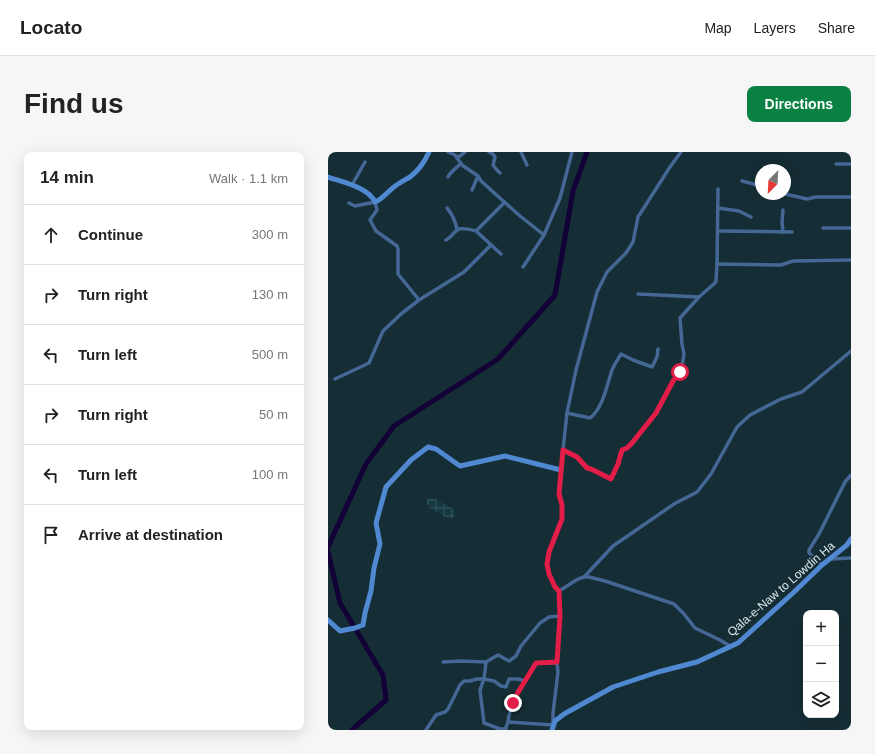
<!DOCTYPE html>
<meta charset="utf-8">
<style>
body{margin:0;font-family:Helvetica,sans-serif;background:#f6f6f6;color:#222}
.controls{position:absolute;right:12px;bottom:12px;display:grid;overflow:hidden;border-radius:8px;box-shadow:0 4px 16px #0002}
.controls button{width:36px;height:36px;display:grid;place-items:center;padding:0;border:0;border-bottom:1px solid #e0e0e0;background:#fff;color:#222;font:20px sans-serif}
.compass{position:absolute;left:427px;top:12px;width:36px;height:36px;border-radius:50%;background:#fff;box-shadow:0 4px 16px #0002;rotate:204deg}
.stop{position:absolute;width:12px;height:12px;margin:-9px;border:3px solid #e11d48;border-radius:50%;background:#fff}
.stop.end{background:#e11d48;border-color:#fff;box-shadow:0 1px 4px #0008}
.list{margin:0;padding:0;list-style:none}
h2{display:flex;justify-content:space-between;align-items:center;height:52px;margin:0;padding:0 16px;font-size:17px}
h2 small{font-size:13px;font-weight:400;color:#767676}
.list li{display:grid;grid-template-columns:26px 1fr auto;gap:12px;align-items:center;box-sizing:border-box;height:60px;padding:0 16px;border-top:1px solid #e0e0e0}
.list b{display:block;font-size:15px;white-space:nowrap}
.list em{font-size:13px;font-style:normal;color:#767676}
.icon{flex:none;width:22px;height:22px;fill:none;stroke:currentColor;stroke-width:2;stroke-linecap:round;stroke-linejoin:round}
.map{position:relative;flex:none;width:523px;height:578px;overflow:hidden;border-radius:8px}
header{display:flex;align-items:center;gap:24px;box-sizing:border-box;height:56px;padding:0 20px;background:#fff;border-bottom:1px solid #e0e0e0}
header strong{font-size:19px}
nav{display:flex;gap:22px;margin-inline-start:auto;font-size:14px}
.intro{display:flex;align-items:center;justify-content:space-between;box-sizing:border-box;height:96px;padding:0 24px}
h1{margin:0;font-size:28px}
.button{padding:10px 18px;border-radius:8px;background:#0b8043;color:#fff;font-size:14px;font-weight:700}
main{display:flex;gap:24px;padding:0 24px}
aside{flex:1;background:#fff;border-radius:8px;box-shadow:0 4px 16px #0002}
.map>svg:first-child{display:block}
.industrial{fill:url(#industrial-grid)}
.lines{fill:none;stroke-linecap:round;stroke-linejoin:round}
.river{stroke:#120037;stroke-width:5}
.street{stroke:#446795;stroke-width:3.5}
.secondary{stroke:#5088d2;stroke-width:5}
.route{stroke:#e11d48;stroke-width:5}
.labels{text-anchor:middle;stroke-width:4;stroke-linejoin:round;paint-order:stroke}
.street-label{font-size:12px;fill:#dae8ee;stroke:#152d35}
</style>
<header>
<strong>Locato</strong>
<nav><a>Map</a><a>Layers</a><a>Share</a></nav>
</header>
<div class="intro"><h1>Find us</h1><a class="button">Directions</a></div>
<main>
<aside>
<h2>14 min<small>Walk · 1.1 km</small></h2>
<ul class="list">
<li><svg class="icon" aria-label="ahead" viewBox="0 0 24 24"><path d="M12 20V5M6 11l6-6 6 6"/></svg><div><b>Continue</b></div><em>300 m</em></li>
<li><svg class="icon" aria-label="right" viewBox="0 0 24 24"><path d="M7 20v-9h11M14 6l5 5-5 5"/></svg><div><b>Turn right</b></div><em>130 m</em></li>
<li><svg class="icon" aria-label="left" viewBox="0 0 24 24"><path d="M17 20v-9H6M10 6l-5 5 5 5"/></svg><div><b>Turn left</b></div><em>500 m</em></li>
<li><svg class="icon" aria-label="right" viewBox="0 0 24 24"><path d="M7 20v-9h11M14 6l5 5-5 5"/></svg><div><b>Turn right</b></div><em>50 m</em></li>
<li><svg class="icon" aria-label="left" viewBox="0 0 24 24"><path d="M17 20v-9H6M10 6l-5 5 5 5"/></svg><div><b>Turn left</b></div><em>100 m</em></li>
<li><svg class="icon" aria-label="arrive" viewBox="0 0 24 24"><path d="M6 21V4h12l-3 4 3 4H6"/></svg><div><b>Arrive at destination</b></div></li>
</ul>
</aside>
<div class="map">
<svg width="523" height="578" viewBox="0 0 523 578">
<defs>
<pattern id="industrial-grid" width="8" height="8" patternUnits="userSpaceOnUse"><rect width="8" height="8" fill="#163843"/><path d="M0 4h8M4 0v8" fill="none" stroke="#37555e"/></pattern>
</defs>
<rect width="100%" height="100%" fill="#152d35"/>
<!-- industrial -->
<polygon class="industrial" points="106,346 125,357 128,361 125,366 119,366 102,356 98,350 100,347"/>
<g class="lines">
<!-- river -->
<g class="river">
<polyline points="0,395 38,312 66,274 170,207 227,143 245,39 259,0"/>
<polyline points="0,400 12,451 55,523 58,548 28,574 24,578"/>
</g>
<!-- street -->
<g class="street">
<polyline points="120,0 127,3 134,13 150,24 153,29 192,64 216,83"/>
<polyline points="161,0 165,2 167,5 165,13 168,17 172,21"/>
<polyline points="193,0 199,13"/>
<polyline points="129,6 137,0"/>
<polyline points="508,12 523,12"/>
<path d="M120,25C122,20 129,16 133,11"/>
<polyline points="414,29 433,34"/>
<polyline points="24,33 37,10"/>
<polyline points="144,38 150,24"/>
<polyline points="457,42 479,47 488,45 523,45"/>
<polyline points="21,51 27,54 47,50 49,58 42,68 48,79 69,94 70,97 70,122 91,148"/>
<path d="M119,56C125,63 127,68 129,77"/>
<polyline points="390,56 411,59 423,65"/>
<polyline points="455,58 454,70 455,80"/>
<polyline points="495,76 523,76"/>
<polyline points="148,79 176,51"/>
<polyline points="390,79 464,80"/>
<path d="M118,88C124,85 127,78 131,77C134,76 144,78 148,79L173,102"/>
<polyline points="389,112 453,113 465,109 523,108"/>
<polyline points="195,115 216,83 232,46 244,0"/>
<polyline points="310,142 371,145"/>
<polyline points="7,227 41,211 55,179 73,162 91,148 136,120 163,93"/>
<path d="M239,261L262,266C275,256 279,233 284,218C286,213 290,207 293,202L305,208L324,215L329,205L330,197"/>
<polyline points="235,298 249,305 259,315 283,327 290,312 294,299 299,296 305,291 328,261 345,229 352,220 354,214 356,202 354,192 352,166 371,145 387,131 388,129 389,112 390,37"/>
<polyline points="503,407 523,406"/>
<polyline points="494,413 481,401 481,398 491,382 517,330 523,323"/>
<polyline points="256,425 285,394 346,352 369,340 383,322 409,275 422,263 453,247 474,240 523,199"/>
<polyline points="231,439 250,427 256,425 261,425 277,429 346,452 356,462 367,476 392,488 402,494"/>
<polyline points="115,510 133,509 158,510 170,503 181,509 188,504 193,494 212,471 221,465 232,464"/>
<polyline points="158,510 156,527 152,538 156,571 172,577 178,577"/>
<polyline points="180,570 181,563 189,542 208,511 229,511"/>
<polyline points="98,578 108,563 117,560 120,557 132,533 136,529 142,529 149,527 156,527 166,529 173,534 178,535 181,527 190,527 197,529"/>
<polyline points="177,578 180,570 225,573 225,561 230,520 229,511 232,464 231,439 227,435 221,422 219,412 221,400 234,367 234,353 231,342 235,298 239,261 248,218 269,140 279,120 298,101 305,90 310,65 342,15 353,0"/>
</g>
<!-- secondary -->
<g class="secondary">
<path d="M0,25C14,30 40,35 47,50C55,47 59,40 66,35C71,31 77,28 82,25C90,19 97,9 101,0"/>
<polyline points="0,468 12,479 27,476 35,473 37,461 43,439 46,416 52,392 48,371 58,335 83,308 100,295 108,297 132,314 177,304 233,318"/>
<polyline points="224,578 227,569 236,562 285,535 330,520 369,510 410,491 465,441 494,413 519,393 523,387"/>
</g>
</g>
<g class="lines">
<!-- route -->
<polyline class="route" points="185,551 189,542 208,511 229,510 232,464 231,439 227,435 221,422 219,412 221,400 234,367 234,353 231,342 235,298 249,305 259,316 263,317 283,327 290,312 294,298 299,296 304,291 328,261 345,229 352,220"/>
</g>
<g class="labels">
<!-- street labels -->
<g class="street-label">
<text transform="translate(453 437) rotate(-41)" y="4">Qala-e-Naw to Lowdin Ha</text>
</g>
</g>
</svg>
<div class="controls">
<button>+</button>
<button>−</button>
<button><svg class="icon" aria-label="layers" viewBox="0 0 24 24"><path d="M12 4l9 5-9 5-9-5zM3 14l9 5 9-5"/></svg></button>
</div>
<svg class="compass" viewBox="-18 -18 36 36"><path d="M0-13l5 13h-10z" fill="#e53935"/><path d="M0 13l5-13h-10z" fill="#767676"/></svg>
<div class="stop" style="left:352px;top:220px"></div>
<div class="stop end" style="left:185px;top:551px"></div>
</div>
</main>
